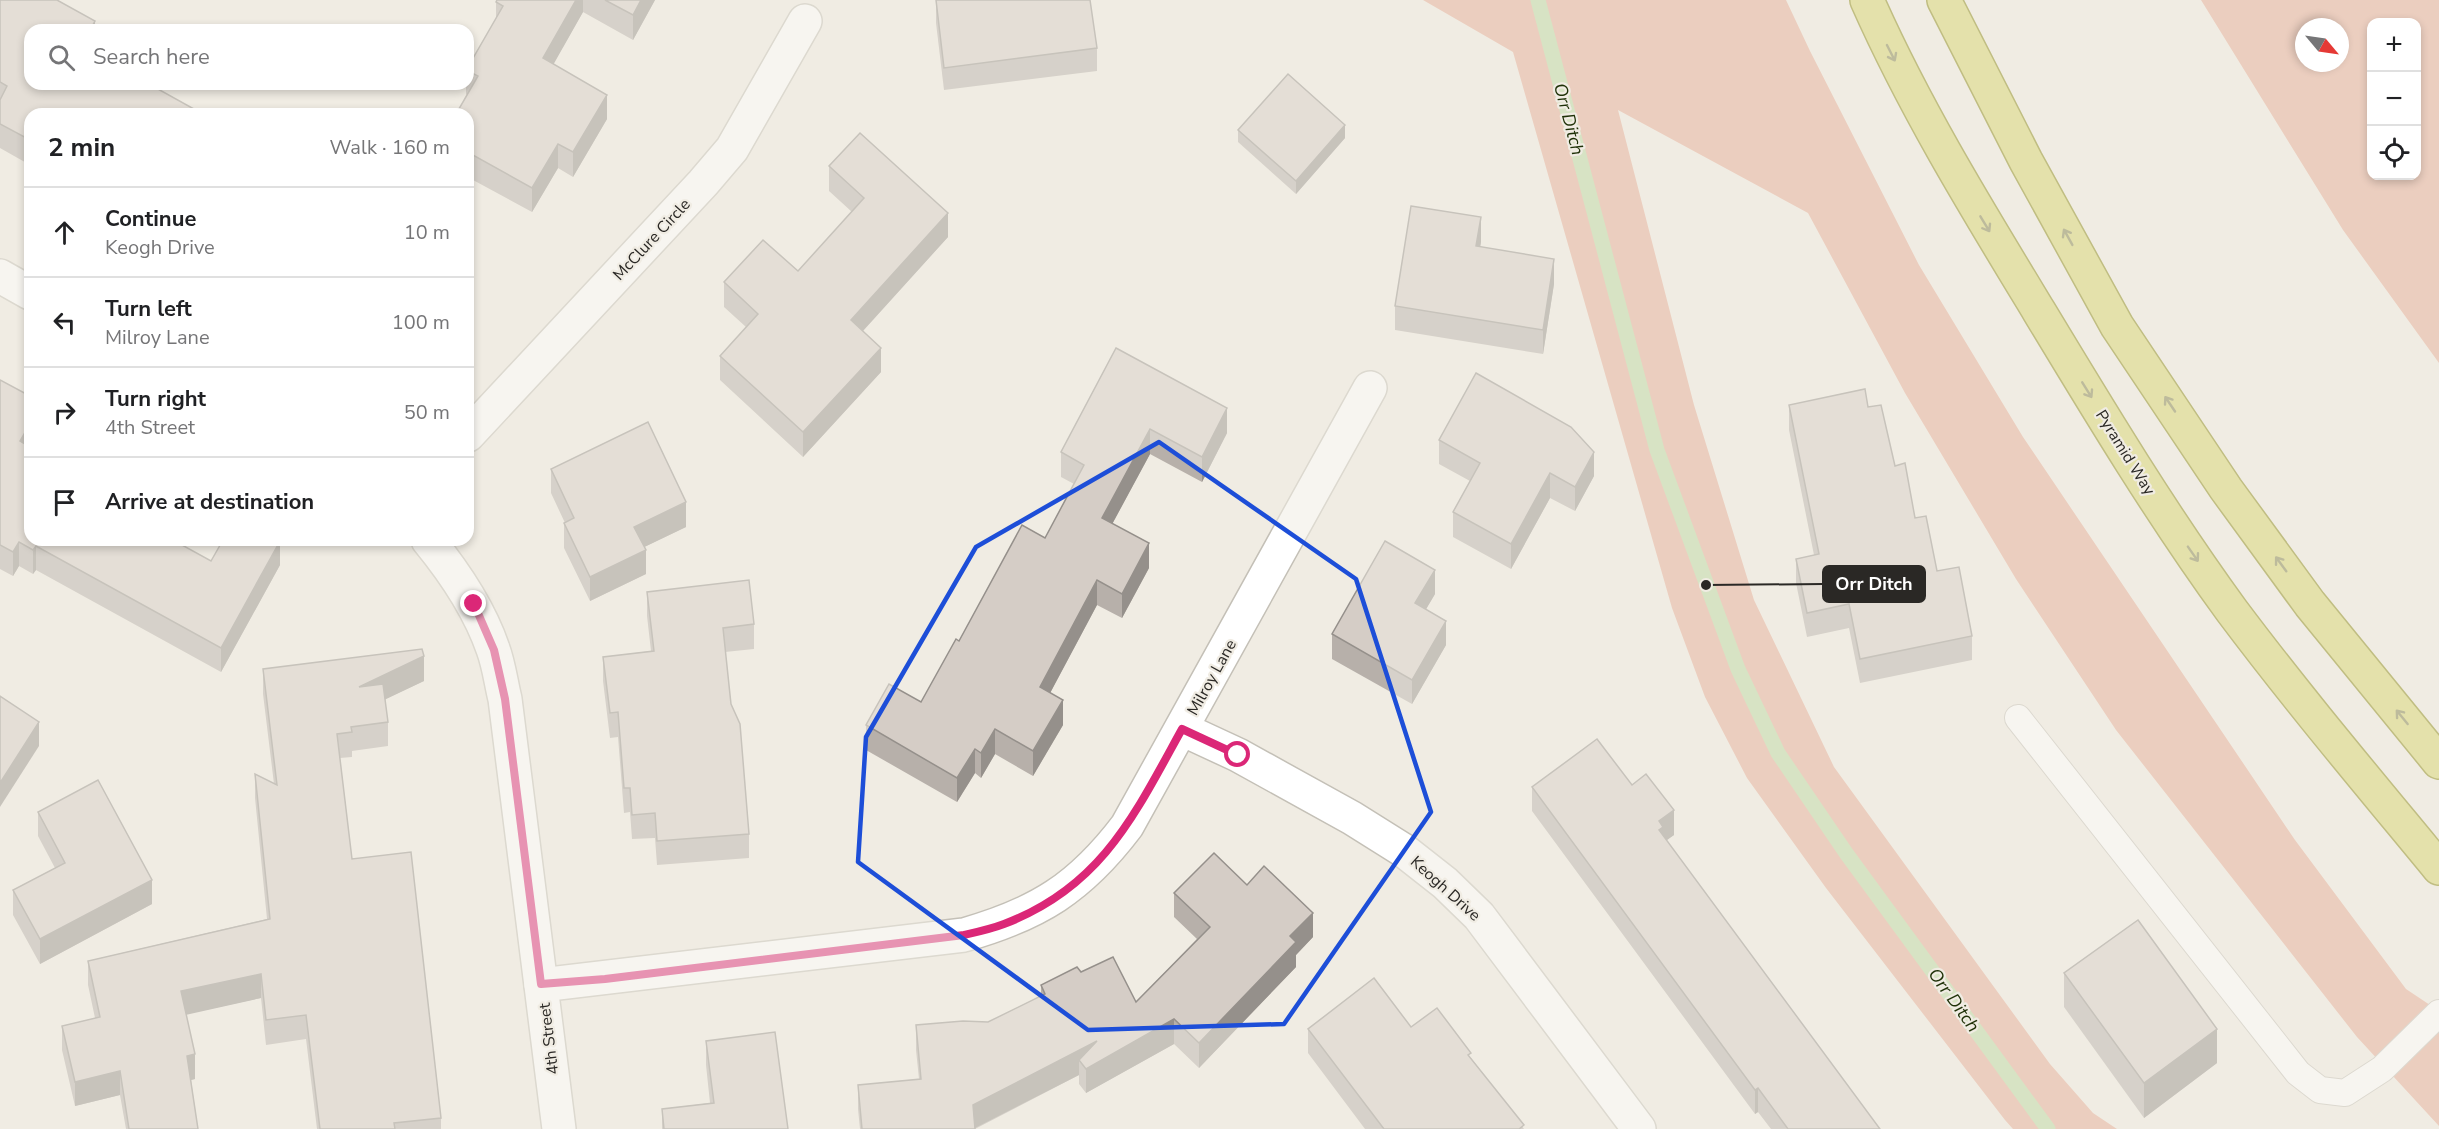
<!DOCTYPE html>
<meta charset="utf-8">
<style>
body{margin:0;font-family:"Nunito Sans",sans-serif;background:#f6f6f6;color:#202124}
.controls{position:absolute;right:18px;top:18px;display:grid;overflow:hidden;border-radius:12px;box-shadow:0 3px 9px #0003}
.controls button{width:54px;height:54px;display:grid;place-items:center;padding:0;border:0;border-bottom:2px solid #e0e0e0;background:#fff;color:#202124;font:30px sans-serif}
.compass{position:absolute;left:2295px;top:18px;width:54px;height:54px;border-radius:50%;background:#fff;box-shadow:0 3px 9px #0003;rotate:119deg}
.stop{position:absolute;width:18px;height:18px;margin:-14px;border:4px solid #db2777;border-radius:50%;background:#fff}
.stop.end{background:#db2777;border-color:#fff;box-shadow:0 2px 6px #0008}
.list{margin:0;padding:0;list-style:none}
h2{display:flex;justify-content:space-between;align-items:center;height:78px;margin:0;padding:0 24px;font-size:26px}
h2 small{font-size:20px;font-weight:400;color:#757577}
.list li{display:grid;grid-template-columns:39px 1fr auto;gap:18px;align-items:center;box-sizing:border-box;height:90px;padding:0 24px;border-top:2px solid #e0e0e0}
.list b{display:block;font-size:22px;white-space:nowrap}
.list p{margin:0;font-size:20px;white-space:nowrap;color:#757577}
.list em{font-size:20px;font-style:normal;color:#757577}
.icon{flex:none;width:33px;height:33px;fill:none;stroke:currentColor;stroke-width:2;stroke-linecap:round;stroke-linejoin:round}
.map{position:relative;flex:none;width:2439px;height:1129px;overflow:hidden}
.search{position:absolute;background:#fff;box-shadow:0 3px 9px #0003;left:24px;top:24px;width:450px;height:66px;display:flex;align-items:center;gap:15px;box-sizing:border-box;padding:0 21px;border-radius:18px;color:#757577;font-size:22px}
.panel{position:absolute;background:#fff;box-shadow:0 3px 9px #0003;left:24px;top:108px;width:450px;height:438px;border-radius:18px}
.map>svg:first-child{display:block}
.green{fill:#e5a992;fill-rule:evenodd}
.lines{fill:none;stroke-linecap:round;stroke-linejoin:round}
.stream{stroke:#b8d89d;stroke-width:15}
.service-casing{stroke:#c4c0b7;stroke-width:28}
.minor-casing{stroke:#c4c0b7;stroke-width:36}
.primary-casing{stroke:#86840d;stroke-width:36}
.service{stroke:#fff;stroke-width:26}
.minor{stroke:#fff;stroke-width:33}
.primary{stroke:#d4d366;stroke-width:33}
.wall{fill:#b7b0aa}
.shaded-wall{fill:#95908b}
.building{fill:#d5cdc6;stroke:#95908b;stroke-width:1.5}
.oneway{stroke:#7f7e46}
.route{stroke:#db2777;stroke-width:8}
.marked{fill:none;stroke:#1d4ed8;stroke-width:4.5;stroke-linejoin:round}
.labels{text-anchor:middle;stroke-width:4.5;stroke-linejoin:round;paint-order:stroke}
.street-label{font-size:16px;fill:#2a2825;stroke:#f0ece3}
.water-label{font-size:18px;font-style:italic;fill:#1e3107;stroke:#f0ece3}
.leader{fill:none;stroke:#2a2825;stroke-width:2}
.callout-dot{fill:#2a2825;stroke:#f0ece3;stroke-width:2}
.callout{fill:#2a2825;stroke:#2a2825;stroke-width:2}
.callout-label{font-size:18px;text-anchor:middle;font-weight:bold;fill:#fff}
</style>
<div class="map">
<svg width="2439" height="1129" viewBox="0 0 2439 1129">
<rect width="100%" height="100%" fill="#f0ece3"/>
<!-- green -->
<g class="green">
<polygon points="1423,0 1786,0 1810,51 1919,265 2023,437 2295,840 2406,989 2439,1011 2439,1126 2357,1037 2116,730 2016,579 1905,393 1808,213 1618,110 1694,405 1754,600 1834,767 2050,1064 2093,1113 2117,1129 2013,1129 2005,1120 1826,888 1747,778 1705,697 1672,608 1513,52"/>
<path d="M2201,0H2439V363L2343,230ZM2372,22H2416V176H2372ZM2304,27H2340V63H2304Z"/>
</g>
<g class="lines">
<!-- stream -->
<polyline class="stream" points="1538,0 1657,450 1738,669 1778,753 1846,853 2048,1129"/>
<!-- service casing -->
<g class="service-casing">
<polyline id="service" points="2018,718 2298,1073 2320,1090 2345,1093 2382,1069 2439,1013"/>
</g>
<!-- minor casing -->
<g class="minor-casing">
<g id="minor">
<polyline points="0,276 30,293"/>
<polyline points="468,435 703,183 732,149 805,21"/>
<path d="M428,540C455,573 479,608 493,649C499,665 501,683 505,699L559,1129"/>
<polyline points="1182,729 1238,755 1352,818 1403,850 1445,883 1479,916 1639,1129"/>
<path d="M541,985L964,935C1038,914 1080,888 1127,826L1370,388"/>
</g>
</g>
<!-- primary casing -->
<g class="primary-casing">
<g id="primary">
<path d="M1867,0C1913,104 1972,201 2031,298C2095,404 2159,511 2232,611C2298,699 2369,783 2439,868"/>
<polyline points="1944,0 2026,161 2117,326 2226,489 2310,604 2439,762"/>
</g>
</g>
<!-- service -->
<use href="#service" class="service"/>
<!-- minor -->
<use href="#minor" class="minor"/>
<!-- primary -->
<use href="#primary" class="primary"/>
</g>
<!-- wall -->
<g class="wall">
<polygon points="0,0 95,30 30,114 30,165 0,148"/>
<polygon points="497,0 655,0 633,40 583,12 553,64 607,119 573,177 558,168 532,212 473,180 468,190 468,114 467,95 466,94 466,84 468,84 468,67 496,19 496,2"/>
<polygon points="936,0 1097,48 1097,71 944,90 936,23"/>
<polygon points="1238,130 1345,138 1296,194 1238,142"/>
<polygon points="829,166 948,237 863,331 881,372 803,457 720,380 720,356 746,327 724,307 724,282 798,271 852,212 829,191"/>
<polygon points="1481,242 1480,247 1554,284 1543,354 1395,330 1395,306"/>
<polygon points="1116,348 1227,433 1202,482 1150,454 1112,524 1149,568 1122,618 1097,605 1050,693 1063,725 1033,776 995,754 981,778 975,773 957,802 866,750 866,725 921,702 959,641 1045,538 1074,484 1061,477 1061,452"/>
<polygon points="0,380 30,540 211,561 280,565 221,672 36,570 33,574 19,566 13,576 0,569"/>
<polygon points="1789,405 1868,407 1895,466 1937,571 1972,636 1972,660 1860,683 1849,628 1807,637 1796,583 1796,559 1814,555 1789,430"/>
<polygon points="1439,440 1594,476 1575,511 1550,498 1511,569 1453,537 1453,512 1470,481 1439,464"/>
<polygon points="551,469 686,527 644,547 646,574 590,601 564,548 564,523 565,523 551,493"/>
<polygon points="647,592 754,624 754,649 725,652 731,704 749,834 749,858 657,865 655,838 632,839 630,812 624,813 618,737 610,738 603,681 603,657 651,651 647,616"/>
<polygon points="1435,594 1426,609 1446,645 1412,704 1332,659 1332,634"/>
<polygon points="263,669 424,681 385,699 388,722 388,746 352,751 352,757 340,758 352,859 441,1118 441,1129 317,1129 306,1039 266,1045 261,998 186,1014 195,1079 191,1080 198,1129 126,1129 120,1095 75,1106 62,1050 62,1026 95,1018 88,985 88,961 267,919 255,798 255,774 274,784 263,694"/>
<polygon points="1632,785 1674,835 1666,840 1880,1129 1771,1129 1758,1112 1755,1114 1532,811 1532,787"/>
<polygon points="38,812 152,904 40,964 13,915 13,890 55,868 38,836"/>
<polygon points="1247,885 1313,937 1296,955 1296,967 1199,1068 1174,1044 1086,1093 1079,1084 1079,1075 975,1129 860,1129 858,1109 858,1085 919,1079 916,1050 916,1025 988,1022 1041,996 1041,985 1081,972 1136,1002 1197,939 1174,917 1174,893"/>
<polygon points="2064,973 2217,1063 2144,1118 2064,1007"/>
<polygon points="1411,1027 1471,1058 1524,1129 1365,1129 1308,1053 1308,1029"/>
<polygon points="706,1041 788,1129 662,1129 662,1109 710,1103 706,1065"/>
</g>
<!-- shaded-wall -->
<g class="shaded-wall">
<polygon points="576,0 583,0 583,12 543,83 543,58"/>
<polygon points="641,0 655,0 633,40 633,15"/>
<polygon points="95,21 95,30 90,30"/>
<polygon points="607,95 607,119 573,177 573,152"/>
<polygon points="1345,125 1345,138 1296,194 1296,181"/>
<polygon points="558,144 558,168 532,212 532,188"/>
<polygon points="473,155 473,180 468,190 468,166"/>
<polygon points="948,213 948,237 851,344 851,320"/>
<polygon points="1481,217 1481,242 1476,271 1476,246"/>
<polygon points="1554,259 1554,284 1543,354 1543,330"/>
<polygon points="881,348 881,372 803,457 803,432"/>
<polygon points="1227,408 1227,433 1202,482 1202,457"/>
<polygon points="30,424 30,448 20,441"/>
<polygon points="1150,429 1150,454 1102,543 1102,518"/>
<polygon points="1594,452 1594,476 1575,511 1575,487"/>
<polygon points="1550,473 1550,498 1511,569 1511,544"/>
<polygon points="686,502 686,527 634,552 634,527"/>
<polygon points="280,541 280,565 221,672 221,648"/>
<polygon points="19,542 19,566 13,576 13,552"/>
<polygon points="1149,543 1149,568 1122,618 1122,594"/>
<polygon points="36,546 36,570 33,574 33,550"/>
<polygon points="646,550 646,574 590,601 590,577"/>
<polygon points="1435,570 1435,594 1415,628 1415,603"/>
<polygon points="1097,580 1097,605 1040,712 1040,687"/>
<polygon points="1446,621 1446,645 1412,704 1412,680"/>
<polygon points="424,656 424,681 359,712 359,687"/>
<polygon points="1063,700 1063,725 1033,776 1033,751"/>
<polygon points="39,722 39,746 0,807 0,783"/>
<polygon points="995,729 995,754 981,778 981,753"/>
<polygon points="975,749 975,773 957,802 957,778"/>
<polygon points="1674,810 1674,835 1663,843 1659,854 1659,821"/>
<polygon points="152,880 152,904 40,964 40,939"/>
<polygon points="1313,913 1313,937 1296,955 1296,967 1199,1068 1199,1043 1290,936"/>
<polygon points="261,974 261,998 181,1016 181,991"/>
<polygon points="1174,1019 1174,1044 1086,1093 1086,1069 1079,1060 1079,1075 973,1129 973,1105 1097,1041"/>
<polygon points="2217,1029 2217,1063 2144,1118 2144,1083"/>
<polygon points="195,1054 195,1079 187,1081 187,1056"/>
<polygon points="120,1071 120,1095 75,1106 75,1082"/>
<polygon points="1758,1088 1758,1112 1755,1114 1755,1090"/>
</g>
<!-- building -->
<g class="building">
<polygon points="0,0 57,0 95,21 90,30 30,30 30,84 149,84 203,114 30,114 30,140 0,124 0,100 7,86 0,82"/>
<polygon points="497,0 576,0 543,58 607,95 573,152 558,144 532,188 473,155 468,166 468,114 456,114 478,76 468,71 468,67 503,6 496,2"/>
<polygon points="605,0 641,0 633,15"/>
<polygon points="936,0 1090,0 1097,48 944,68"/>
<polygon points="1288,74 1345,125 1296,181 1238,130"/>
<polygon points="860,133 948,213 851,320 881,348 803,432 720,356 758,314 724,282 763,240 798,271 864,198 829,166"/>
<polygon points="1411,206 1481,217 1476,246 1554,259 1543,330 1395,306"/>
<polygon points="1116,348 1227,408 1202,457 1150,429 1102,518 1149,543 1122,594 1097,580 1040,687 1063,700 1033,751 995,729 981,753 975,749 957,778 866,725 889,684 921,702 956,639 959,641 1022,525 1045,538 1084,465 1061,452"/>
<polygon points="1476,373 1571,427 1594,452 1575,487 1550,473 1511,544 1453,512 1480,463 1439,440"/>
<polygon points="0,380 30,396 30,424 20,441 30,447 30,540 173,540 211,561 223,540 279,540 280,541 221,648 36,546 33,550 19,542 13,552 0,545"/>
<polygon points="1865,389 1868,407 1881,405 1895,466 1905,463 1915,518 1926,516 1937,571 1959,567 1972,636 1860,659 1849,604 1807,613 1796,559 1819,554 1789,405"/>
<polygon points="648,422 686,502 634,527 646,550 590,577 564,523 574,518 551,469"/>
<polygon points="1385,541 1435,570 1415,603 1446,621 1412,680 1332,634"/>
<polygon points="749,580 754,624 723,628 731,704 740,724 749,834 657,841 655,813 632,815 630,788 624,788 618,712 610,713 603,657 654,651 647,592"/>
<polygon points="422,649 424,656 359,687 383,684 388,722 351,727 352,732 337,734 352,859 411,852 441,1118 394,1123 395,1129 320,1129 306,1015 266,1020 261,974 181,991 195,1054 187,1056 198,1129 129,1129 120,1071 75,1082 62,1026 100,1017 88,961 270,919 255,774 277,785 263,669"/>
<polygon points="0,696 39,722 0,783"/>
<polygon points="1597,739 1632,785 1646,774 1674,810 1659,821 1663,827 1659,830 1880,1129 1788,1129 1758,1088 1755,1090 1532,787"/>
<polygon points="98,780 152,880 40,939 13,890 65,863 38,812"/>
<polygon points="1214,853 1247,885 1264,866 1313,913 1290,936 1296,942 1199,1043 1174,1019 1086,1069 1079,1060 1097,1041 973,1105 975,1129 862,1129 858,1085 921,1079 916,1025 963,1021 988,1022 1045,994 1041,985 1077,967 1081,972 1113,957 1136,1002 1210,927 1174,893"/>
<polygon points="2138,920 2217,1029 2144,1083 2064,973"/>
<polygon points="1374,978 1411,1027 1437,1008 1471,1053 1468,1055 1524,1125 1519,1129 1384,1129 1308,1029"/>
<polygon points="775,1032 788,1129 664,1129 662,1109 714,1103 706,1041"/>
</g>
<!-- one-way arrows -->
<defs><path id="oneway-shaft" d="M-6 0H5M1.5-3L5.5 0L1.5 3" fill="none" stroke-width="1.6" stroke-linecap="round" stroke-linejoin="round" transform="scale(1.5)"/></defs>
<g class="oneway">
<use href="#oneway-shaft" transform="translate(1891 53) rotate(63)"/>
<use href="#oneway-shaft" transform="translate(1985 224) rotate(59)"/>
<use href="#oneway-shaft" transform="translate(2068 237) rotate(-119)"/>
<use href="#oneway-shaft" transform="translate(2087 390) rotate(58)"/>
<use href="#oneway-shaft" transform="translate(2170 404) rotate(-124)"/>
<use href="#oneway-shaft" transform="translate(2193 554) rotate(55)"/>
<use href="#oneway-shaft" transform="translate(2281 564) rotate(-126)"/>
<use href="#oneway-shaft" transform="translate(2402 717) rotate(-129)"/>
</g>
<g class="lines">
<!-- route -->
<path class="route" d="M474,604L494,650L505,699L541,984L605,979L964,935C977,932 991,929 1004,924C1102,887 1135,814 1182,729L1238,755"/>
</g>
<!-- marked area -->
<path d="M0 0H2439V1129H0ZM1159,442L1356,579L1431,812L1284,1024L1088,1030L858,862L866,737L976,547Z" fill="#f0ece3" fill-opacity=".55" fill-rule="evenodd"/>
<path class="marked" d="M1159,442L1356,579L1431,812L1284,1024L1088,1030L858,862L866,737L976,547Z"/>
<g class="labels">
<!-- street labels -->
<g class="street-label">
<text transform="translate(651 239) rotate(-47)" y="6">McClure Circle</text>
<text transform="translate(2126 452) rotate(58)" y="6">Pyramid Way</text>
<text transform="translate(1211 677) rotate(-61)" y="6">Milroy Lane</text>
<text transform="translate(1446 888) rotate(42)" y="6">Keogh Drive</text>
<text transform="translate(548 1039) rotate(-97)" y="6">4th Street</text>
</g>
<!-- water labels -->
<g class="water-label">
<text transform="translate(1569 119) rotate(75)" y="6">Orr Ditch</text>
<text transform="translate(1954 1000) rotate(54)" y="6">Orr Ditch</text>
</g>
</g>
<!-- callouts -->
<path class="leader" d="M1706 585L1823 584"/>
<circle class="callout-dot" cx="1706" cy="585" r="6"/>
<rect class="callout" x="1823" y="566" width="102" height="36" rx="6"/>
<g class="callout-label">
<text x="1874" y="590">Orr Ditch</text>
</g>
</svg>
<div class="controls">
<button>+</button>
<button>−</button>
<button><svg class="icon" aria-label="locate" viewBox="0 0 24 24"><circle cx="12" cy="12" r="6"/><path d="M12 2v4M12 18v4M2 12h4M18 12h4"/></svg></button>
</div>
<svg class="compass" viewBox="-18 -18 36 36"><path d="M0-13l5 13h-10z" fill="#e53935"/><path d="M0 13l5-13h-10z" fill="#757577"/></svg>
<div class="stop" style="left:1238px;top:755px"></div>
<div class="stop end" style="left:474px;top:604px"></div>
<div class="search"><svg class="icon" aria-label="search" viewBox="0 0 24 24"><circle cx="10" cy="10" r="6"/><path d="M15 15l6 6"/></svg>Search here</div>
<section class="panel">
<h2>2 min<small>Walk · 160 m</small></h2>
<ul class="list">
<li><svg class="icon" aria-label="ahead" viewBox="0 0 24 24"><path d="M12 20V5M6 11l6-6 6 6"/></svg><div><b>Continue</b><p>Keogh Drive</p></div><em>10 m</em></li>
<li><svg class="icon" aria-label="left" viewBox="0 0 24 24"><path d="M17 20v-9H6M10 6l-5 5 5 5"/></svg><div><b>Turn left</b><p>Milroy Lane</p></div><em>100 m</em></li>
<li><svg class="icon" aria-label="right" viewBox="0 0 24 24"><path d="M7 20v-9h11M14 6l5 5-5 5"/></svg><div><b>Turn right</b><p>4th Street</p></div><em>50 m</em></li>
<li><svg class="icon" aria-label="arrive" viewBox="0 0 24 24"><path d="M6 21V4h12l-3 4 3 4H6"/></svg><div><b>Arrive at destination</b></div></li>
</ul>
</section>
</div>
